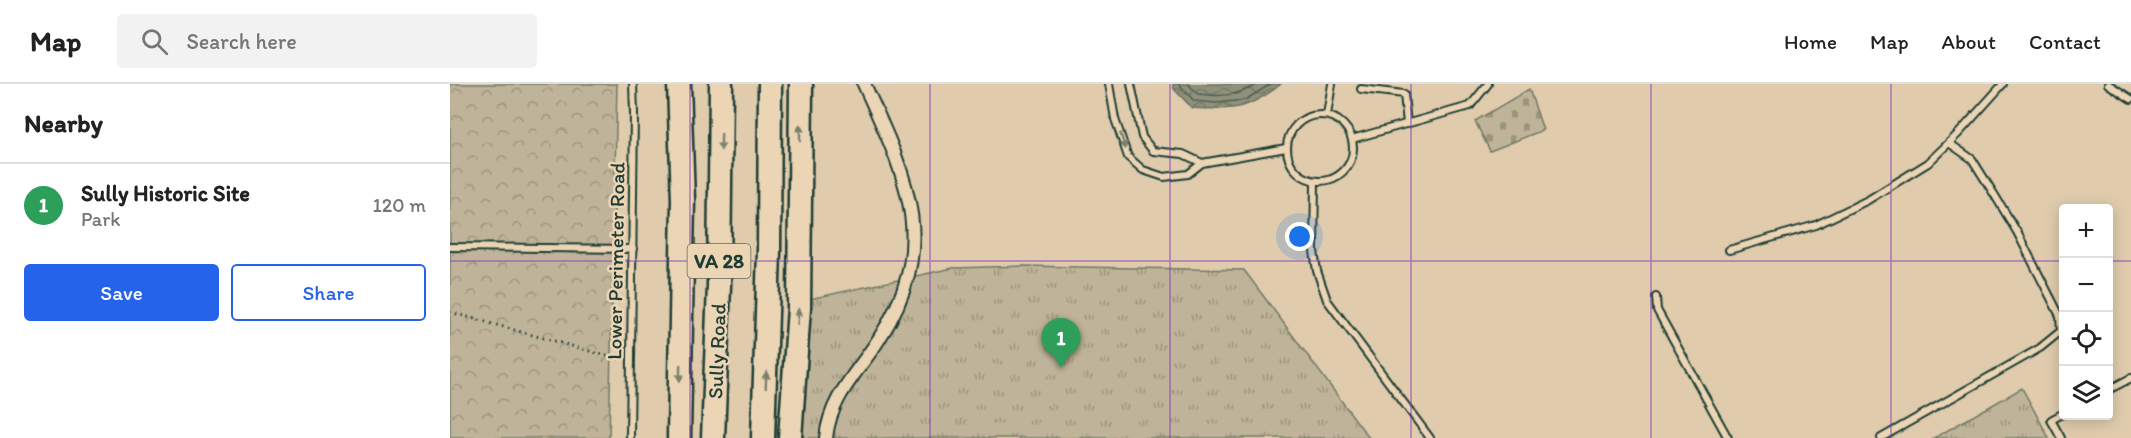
<!DOCTYPE html>
<meta charset="utf-8">
<style>
body{margin:0;font-family:Itim,sans-serif;background:#f2f2f2;color:#222}
.controls{position:absolute;right:18px;bottom:18px;display:grid;overflow:hidden;border-radius:6px;box-shadow:0 3px 15px #0003}
.controls button{width:54px;height:54px;display:grid;place-items:center;padding:0;border:0;border-bottom:2px solid #e0e0e0;background:#fff;color:#222;font:30px sans-serif}
.you{position:absolute;left:850px;top:153px;width:21px;height:21px;margin:-15px;border:4px solid #fff;border-radius:50%;background:#1a73e8;box-shadow:0 0 0 9px #1a73e833}
.badge{display:grid;place-items:center;width:39px;height:39px;border-radius:50%;background:#2563eb;color:#fff;font-size:20px;font-weight:700}
.pin{position:absolute;translate:-50% -50px;filter:drop-shadow(0 2px 3px #0008)}
.pin::after{content:'';position:absolute;top:32px;width:21px;height:18px;background:inherit;clip-path:polygon(0 0,100% 0,50% 100%)}
.list{margin:0;padding:0;list-style:none}
h2{display:flex;justify-content:space-between;align-items:center;height:78px;margin:0;padding:0 24px;font-size:26px}
h2 small{font-size:20px;font-weight:400;color:#767676}
.list li{display:grid;grid-template-columns:39px 1fr auto;gap:18px;align-items:center;box-sizing:border-box;height:84px;padding:0 24px;border-top:2px solid #e0e0e0}
.list b{display:block;font-size:22px;white-space:nowrap}
.list p{margin:0;font-size:20px;white-space:nowrap;color:#767676}
.list em{font-size:20px;font-style:normal;color:#767676}
.actions{display:flex;gap:12px;padding:18px 24px}
.actions a{flex:1;padding:14px 0;border:2px solid #2563eb;border-radius:6px;text-align:center;font-size:21px;color:#2563eb}
.actions .main{background:#2563eb;color:#fff}
.icon{flex:none;width:33px;height:33px;fill:none;stroke:currentColor;stroke-width:2;stroke-linecap:round;stroke-linejoin:round}
.map{position:relative;flex:none;width:1681px;height:354px;overflow:hidden}
header{display:flex;align-items:center;gap:36px;box-sizing:border-box;height:84px;padding:0 30px;background:#fff;border-bottom:2px solid #e0e0e0}
header strong{font-size:28px}
nav{display:flex;gap:33px;margin-inline-start:auto;font-size:21px}
.search{width:420px;height:54px;background:#f2f2f2;display:flex;align-items:center;gap:15px;box-sizing:border-box;padding:0 21px;border-radius:6px;color:#767676;font-size:22px}
main{display:flex}
aside{flex:1;background:#fff}
.map>svg:first-child{display:block}
.forest{fill:url(#forest-crowns);stroke:#6f7866;stroke-width:1.5}
.cemetery{fill:url(#cemetery-stones);stroke:#6f7866;stroke-width:1.5}
.park{fill:url(#park-tufts);stroke:#6f7866;stroke-width:1.5}
.water{fill:url(#water-waves);stroke:#636f5f;stroke-width:1.5}
.lines{fill:none;stroke-linecap:round;stroke-linejoin:round}
.shore{stroke:#4c5f50;stroke-width:1.5}
.lane-casing{stroke:#1f3d34;stroke-width:10}
.street-casing{stroke:#1f3d34;stroke-width:16}
.highway-casing{stroke:#1f3d34;stroke-width:27}
.path{stroke:#1f3d34;stroke-width:3;stroke-dasharray:1.5 4.5;stroke-linecap:butt}
.lane{stroke:#ecd5b5;stroke-width:6}
.street{stroke:#ecd5b5;stroke-width:12}
.highway{stroke:#ecd5b5;stroke-width:22}
.oneway{fill:#7b816e}
.grid{fill:none;stroke:#7b2cbf;stroke-width:1.5;stroke-opacity:0.55}
.labels{text-anchor:middle;stroke-width:5;stroke-linejoin:round;paint-order:stroke}
.shield{fill:#ecd5b5;stroke:#5c6b5b;stroke-width:1.5}
.shield-label{font-size:20px;font-weight:bold;fill:#1f3d34}
.street-label{font-size:21px;fill:#1f3d34;stroke:#ecd5b5}
</style>
<header>
<strong>Map</strong>
<div class="search"><svg class="icon" aria-label="search" viewBox="0 0 24 24"><circle cx="10" cy="10" r="6"/><path d="M15 15l6 6"/></svg>Search here</div>
<nav><a>Home</a><a>Map</a><a>About</a><a>Contact</a></nav>
</header>
<main>
<aside>
<h2>Nearby<small></small></h2>
<ul class="list">
<li><span class="badge" style="background:#2e9e5b">1</span><div><b>Sully Historic Site</b><p>Park</p></div><em>120 m</em></li>
</ul>
<div class="actions"><a class="main">Save</a><a>Share</a></div>
</aside>
<div class="map">
<svg width="1681" height="354" viewBox="0 0 1681 354">
<defs>
<pattern id="forest-crowns" width="20" height="18" patternUnits="userSpaceOnUse" patternTransform="scale(1.5)"><rect width="20" height="18" fill="#bfb499"/><path d="M2 6a3 3 0 1 1 6 0M12 15a3 3 0 1 1 6 0" fill="none" stroke="#9b947e"/></pattern>
<pattern id="cemetery-stones" width="16" height="16" patternUnits="userSpaceOnUse" patternTransform="scale(1.5)"><rect width="16" height="16" fill="#bfb499"/><path d="M2 7V4a2 2 0 0 1 4 0v3zM10 15v-3a2 2 0 0 1 4 0v3z" fill="#9b947e"/></pattern>
<pattern id="park-tufts" width="24" height="20" patternUnits="userSpaceOnUse" patternTransform="scale(1.5)"><rect width="24" height="20" fill="#bfb499"/><path d="M3 7l-1-3M5 7V3M7 7l1-3M15 17l-1-3M17 17v-4M19 17l1-3" fill="none" stroke="#9b947e"/></pattern>
<pattern id="water-waves" width="16" height="10" patternUnits="userSpaceOnUse" patternTransform="scale(1.5)"><rect width="16" height="10" fill="#90917b"/><path d="M0 5q4-4 8 0t8 0" fill="none" stroke="#757866"/></pattern>
</defs>
<rect width="100%" height="100%" fill="#e0ccad"/>
<filter id="ink" filterUnits="userSpaceOnUse"><feTurbulence type="fractalNoise" baseFrequency=".0167" numOctaves="2"/><feDisplacementMap in="SourceGraphic" scale="12" xChannelSelector="R" yChannelSelector="G"/><feConvolveMatrix kernelMatrix="1 2 1 2 8 2 1 2 1" color-interpolation-filters="sRGB"/></filter>
<g filter="url(#ink)">
<!-- forest -->
<polygon class="forest" points="0,0 167,0 159,354 0,354"/>
<!-- cemetery -->
<polygon class="cemetery" points="1079,5 1093,46 1040,67 1025,37"/>
<!-- park -->
<g class="park">
<polygon points="574,182 794,186 919,354 351,354 359,215 503,184"/>
<polygon points="1572,304 1599,354 1484,354"/>
</g>
<!-- water -->
<path class="water" d="M723,0H831C799,26 781,27 742,24L724,5Z"/>
<g class="lines">
<!-- shore -->
<g class="shore">
<polyline points="729,0 744,17 766,19 795,16 821,0"/>
<path d="M738,0L748,10C771,13 788,12 808,0"/>
</g>
<!-- lane casing -->
<g class="lane-casing">
<g id="lane">
<polyline points="659,0 665,35 678,73 693,86 714,93 738,90 752,79 836,64"/>
<polyline points="681,0 692,53 703,67 733,70 752,79"/>
<polyline points="1658,0 1681,15"/>
<polyline points="911,5 954,10 957,40"/>
<circle cx="870" cy="64" r="33"/>
<polyline points="877,31 882,0"/>
<polyline points="902,55 1020,22 1038,0"/>
<polyline points="865,97 864,167 867,187 877,216 980,354"/>
<polyline points="0,163 183,165"/>
<polyline points="1279,166 1366,141 1418,116 1478,79 1509,49 1553,0"/>
<polyline points="1206,213 1207,226 1278,354"/>
<polyline points="1658,306 1681,294"/>
<polyline points="180,354 184,29 183,0"/>
<polyline points="1431,354 1590,264 1611,247 1610,232 1567,148 1544,110 1522,75 1499,59"/>
<polyline points="1611,354 1601,336 1614,329"/>
</g>
</g>
<!-- street casing -->
<g class="street-casing">
<path id="street" d="M376,354C380,313 408,288 429,255C491,159 456,93 414,0"/>
</g>
<!-- highway casing -->
<g class="highway-casing">
<g id="highway">
<polyline points="229,354 233,116 229,0"/>
<polyline points="263,354 269,202 271,0"/>
<polyline points="313,354 319,167 320,0"/>
<polyline points="340,354 349,224 351,0"/>
</g>
</g>
<!-- path -->
<polyline class="path" points="0,228 172,276"/>
<!-- lane -->
<use href="#lane" class="lane"/>
<!-- street -->
<use href="#street" class="street"/>
<!-- highway -->
<use href="#highway" class="highway"/>
</g>
<!-- one-way arrows -->
<defs><path id="oneway-solid" d="M-6-.8H1V-3.2L6.5 0L1 3.2V.8H-6Z" transform="scale(1.5)"/></defs>
<g class="oneway">
<use href="#oneway-solid" transform="translate(350 49) rotate(-90)"/>
<use href="#oneway-solid" transform="translate(673 57) rotate(71)"/>
<use href="#oneway-solid" transform="translate(271 58) rotate(91)"/>
<use href="#oneway-solid" transform="translate(348 233) rotate(-87)"/>
<use href="#oneway-solid" transform="translate(230 289) rotate(91)"/>
<use href="#oneway-solid" transform="translate(316 296) rotate(-88)"/>
</g>
</g>
<!-- grid -->
<path class="grid" d="M240,0V354M480,0V354M720,0V354M961,0V354M1201,0V354M1441,0V354M0,177H1614M1658,177H1681"/>
<g class="labels">
<!-- shield labels -->
<rect class="shield" x="237.5" y="160" width="63" height="34" rx="4.5"/>
<g class="shield-label">
<text x="269" y="184">VA 28</text>
</g>
<!-- street labels -->
<g class="street-label">
<text transform="translate(166 177) rotate(-89)" y="7">Lower Perimeter Road</text>
<text transform="translate(267 267) rotate(-88)" y="7">Sully Road</text>
</g>
</g>
</svg>
<div class="controls">
<button>+</button>
<button>−</button>
<button><svg class="icon" aria-label="locate" viewBox="0 0 24 24"><circle cx="12" cy="12" r="6"/><path d="M12 2v4M12 18v4M2 12h4M18 12h4"/></svg></button>
<button><svg class="icon" aria-label="layers" viewBox="0 0 24 24"><path d="M12 4l9 5-9 5-9-5zM3 14l9 5 9-5"/></svg></button>
</div>
<div class="you"></div>
<div class="pin badge" style="left:611px;top:284px;background:#2e9e5b">1</div>
</div>
</main>
